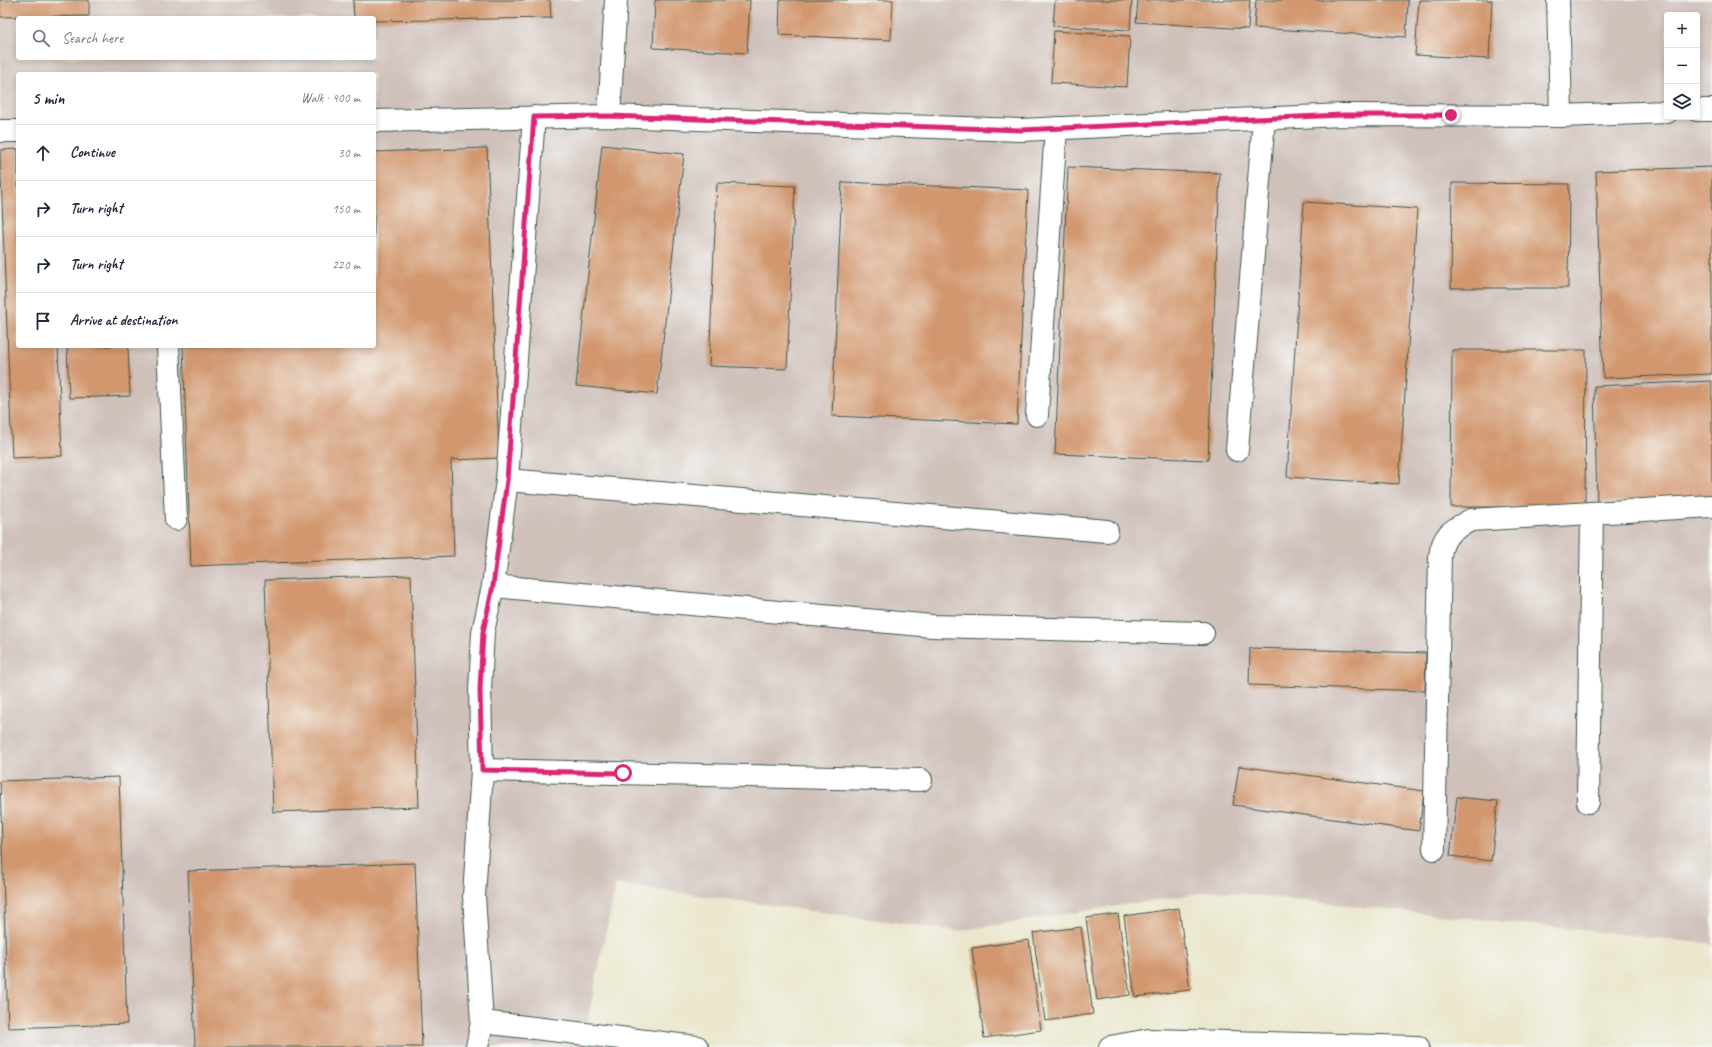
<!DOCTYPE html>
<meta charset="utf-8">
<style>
body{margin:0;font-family:Caveat,sans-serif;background:#f6f6f7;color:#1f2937}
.controls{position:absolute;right:12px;top:12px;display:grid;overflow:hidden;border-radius:4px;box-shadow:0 2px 6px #0003}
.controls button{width:36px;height:36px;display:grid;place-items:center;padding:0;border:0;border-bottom:1px solid #e0e1e3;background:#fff;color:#1f2937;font:20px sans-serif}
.stop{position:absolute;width:12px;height:12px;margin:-9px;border:3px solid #db2777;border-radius:50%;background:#fff}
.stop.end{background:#db2777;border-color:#fff;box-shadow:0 1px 4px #0008}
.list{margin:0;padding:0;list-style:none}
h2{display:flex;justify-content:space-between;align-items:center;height:52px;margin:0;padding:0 16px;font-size:17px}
h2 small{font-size:13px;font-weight:400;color:#747a83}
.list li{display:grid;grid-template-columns:26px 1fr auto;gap:12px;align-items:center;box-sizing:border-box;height:56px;padding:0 16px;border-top:1px solid #e0e1e3}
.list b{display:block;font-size:15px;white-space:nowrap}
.list em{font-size:13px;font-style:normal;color:#747a83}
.icon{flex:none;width:22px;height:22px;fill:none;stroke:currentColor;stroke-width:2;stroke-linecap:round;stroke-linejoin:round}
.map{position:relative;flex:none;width:1712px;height:1047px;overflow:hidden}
.search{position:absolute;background:#fff;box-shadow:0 2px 6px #0003;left:16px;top:16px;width:360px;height:44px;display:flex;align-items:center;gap:10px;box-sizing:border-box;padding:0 14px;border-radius:4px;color:#747a83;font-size:15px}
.panel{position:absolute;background:#fff;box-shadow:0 2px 6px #0003;left:16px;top:72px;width:360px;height:276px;border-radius:4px}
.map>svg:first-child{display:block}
.industrial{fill:#cfc0ba;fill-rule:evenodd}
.building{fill:#d2976e}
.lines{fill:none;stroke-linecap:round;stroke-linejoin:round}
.minor-casing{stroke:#3e564b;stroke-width:24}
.minor{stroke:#fff;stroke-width:22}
.route{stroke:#db2777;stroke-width:5}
</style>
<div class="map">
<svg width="1712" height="1047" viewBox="0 0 1712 1047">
<rect width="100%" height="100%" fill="#f6f6f2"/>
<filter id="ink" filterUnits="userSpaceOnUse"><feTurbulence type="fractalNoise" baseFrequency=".025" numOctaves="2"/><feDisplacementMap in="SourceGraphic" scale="8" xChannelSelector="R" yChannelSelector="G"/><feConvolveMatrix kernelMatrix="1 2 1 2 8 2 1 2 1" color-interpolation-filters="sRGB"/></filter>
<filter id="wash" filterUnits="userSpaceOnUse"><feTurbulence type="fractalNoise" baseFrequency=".012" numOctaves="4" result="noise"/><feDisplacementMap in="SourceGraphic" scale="16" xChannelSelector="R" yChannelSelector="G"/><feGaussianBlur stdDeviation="0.9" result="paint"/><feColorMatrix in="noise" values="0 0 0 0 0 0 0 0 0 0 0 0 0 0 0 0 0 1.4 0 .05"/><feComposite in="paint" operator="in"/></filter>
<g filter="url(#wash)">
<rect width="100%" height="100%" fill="#ebe7cd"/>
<!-- industrial -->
<path class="industrial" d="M0,0H1712V944L1214,891L957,931L616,884L582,1047H0ZM1667,15H1697V117H1667ZM18,18H374V58H18ZM18,74H374V346H18Z"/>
<g id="blocks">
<!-- building -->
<g class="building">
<polygon points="0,0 89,0 89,16 0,17"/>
<polygon points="353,0 550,0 551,18 374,21 374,18 354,18"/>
<polygon points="655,0 750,0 747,53 653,48"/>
<polygon points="780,0 893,0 891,40 779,35"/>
<polygon points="1055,0 1132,0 1130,30 1053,26"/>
<polygon points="1138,0 1250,0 1248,29 1136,22"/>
<polygon points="1256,0 1408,0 1406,37 1254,28"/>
<polygon points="1419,0 1492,0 1489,59 1415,55"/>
<polygon points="1054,31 1130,36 1127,87 1051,83"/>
<polygon points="602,145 684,154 657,394 576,386"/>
<polygon points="487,148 499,458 451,460 454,556 191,566 183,346 374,346 374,152"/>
<polygon points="18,149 18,346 58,346 62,456 12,458 0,150"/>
<polygon points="1068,167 1220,173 1208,460 1055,454"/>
<polygon points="1712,167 1712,374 1603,378 1596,171"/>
<polygon points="842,182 1028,190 1017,424 832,416"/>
<polygon points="717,183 795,186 787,369 709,366"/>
<polygon points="1452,183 1569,184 1568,288 1451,288"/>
<polygon points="1304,202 1417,209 1399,484 1287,477"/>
<polygon points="67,346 128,346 130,396 69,398"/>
<polygon points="1452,350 1586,350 1585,507 1451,507"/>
<polygon points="1712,381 1712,498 1597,502 1594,386"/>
<polygon points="411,575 419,807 273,812 265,580"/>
<polygon points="1250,648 1426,653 1425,691 1249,685"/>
<polygon points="1239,766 1424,791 1419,831 1233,805"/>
<polygon points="119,777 127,1024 8,1028 0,781"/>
<polygon points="1457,797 1498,801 1491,861 1450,856"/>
<polygon points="415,863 422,1047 195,1047 188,871"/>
<polygon points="1179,908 1190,990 1135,997 1124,916"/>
<polygon points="1118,914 1130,995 1097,1000 1086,918"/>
<polygon points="1081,927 1093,1014 1045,1021 1033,933"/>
<polygon points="1029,940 1041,1030 984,1038 972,948"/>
</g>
</g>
</g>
<g filter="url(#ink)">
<use href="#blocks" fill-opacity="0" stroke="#3e564b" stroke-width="1"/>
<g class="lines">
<!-- minor casing -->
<g class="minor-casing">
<g id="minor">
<polyline points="1558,0 1561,116"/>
<polyline points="1697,110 1712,110"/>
<polyline points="609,116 616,0"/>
<polyline points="374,121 609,116 1021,130 1342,115 1561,116 1667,112"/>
<polyline points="0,131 18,131"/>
<polyline points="168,346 176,519"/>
<polyline points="1037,415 1056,128"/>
<polyline points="1237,450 1264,119"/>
<polyline points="507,480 1107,531"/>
<polyline points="493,586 932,626 1203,633"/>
<polyline points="482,770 921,780"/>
<polyline points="1588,802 1592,513"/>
<path d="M1434,849L1440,556C1443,534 1452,530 1471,520L1712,506"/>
<polyline points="482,1022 697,1047"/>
<polyline points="477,1047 482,1022 474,896 482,770 480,690 483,632 493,586 507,480 534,117"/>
<polyline points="1110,1047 1149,1040 1418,1047"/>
</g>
</g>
<!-- minor -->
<use href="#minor" class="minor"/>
</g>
</g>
<g class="lines" filter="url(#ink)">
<!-- route -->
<polyline class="route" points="623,773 482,770 480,690 483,632 493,586 507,480 534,117 609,116 1021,130 1342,115 1451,115"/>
</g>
</svg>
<div class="controls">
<button>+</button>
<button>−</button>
<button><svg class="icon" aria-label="layers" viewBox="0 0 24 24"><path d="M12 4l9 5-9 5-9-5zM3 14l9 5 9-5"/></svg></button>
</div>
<div class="stop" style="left:623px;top:773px"></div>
<div class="stop end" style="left:1451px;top:115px"></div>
<div class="search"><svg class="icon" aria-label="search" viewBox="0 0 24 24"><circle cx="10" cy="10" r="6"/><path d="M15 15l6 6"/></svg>Search here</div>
<section class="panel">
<h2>5 min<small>Walk · 400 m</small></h2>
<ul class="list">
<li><svg class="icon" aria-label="ahead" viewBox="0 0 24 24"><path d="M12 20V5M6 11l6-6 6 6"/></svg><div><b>Continue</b></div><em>30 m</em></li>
<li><svg class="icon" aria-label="right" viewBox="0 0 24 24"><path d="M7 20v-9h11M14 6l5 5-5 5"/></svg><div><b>Turn right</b></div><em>150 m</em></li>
<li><svg class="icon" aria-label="right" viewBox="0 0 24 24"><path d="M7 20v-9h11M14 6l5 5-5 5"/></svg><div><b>Turn right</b></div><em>220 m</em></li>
<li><svg class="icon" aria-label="arrive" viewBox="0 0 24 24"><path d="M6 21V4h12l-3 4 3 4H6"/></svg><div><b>Arrive at destination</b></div></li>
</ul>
</section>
</div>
